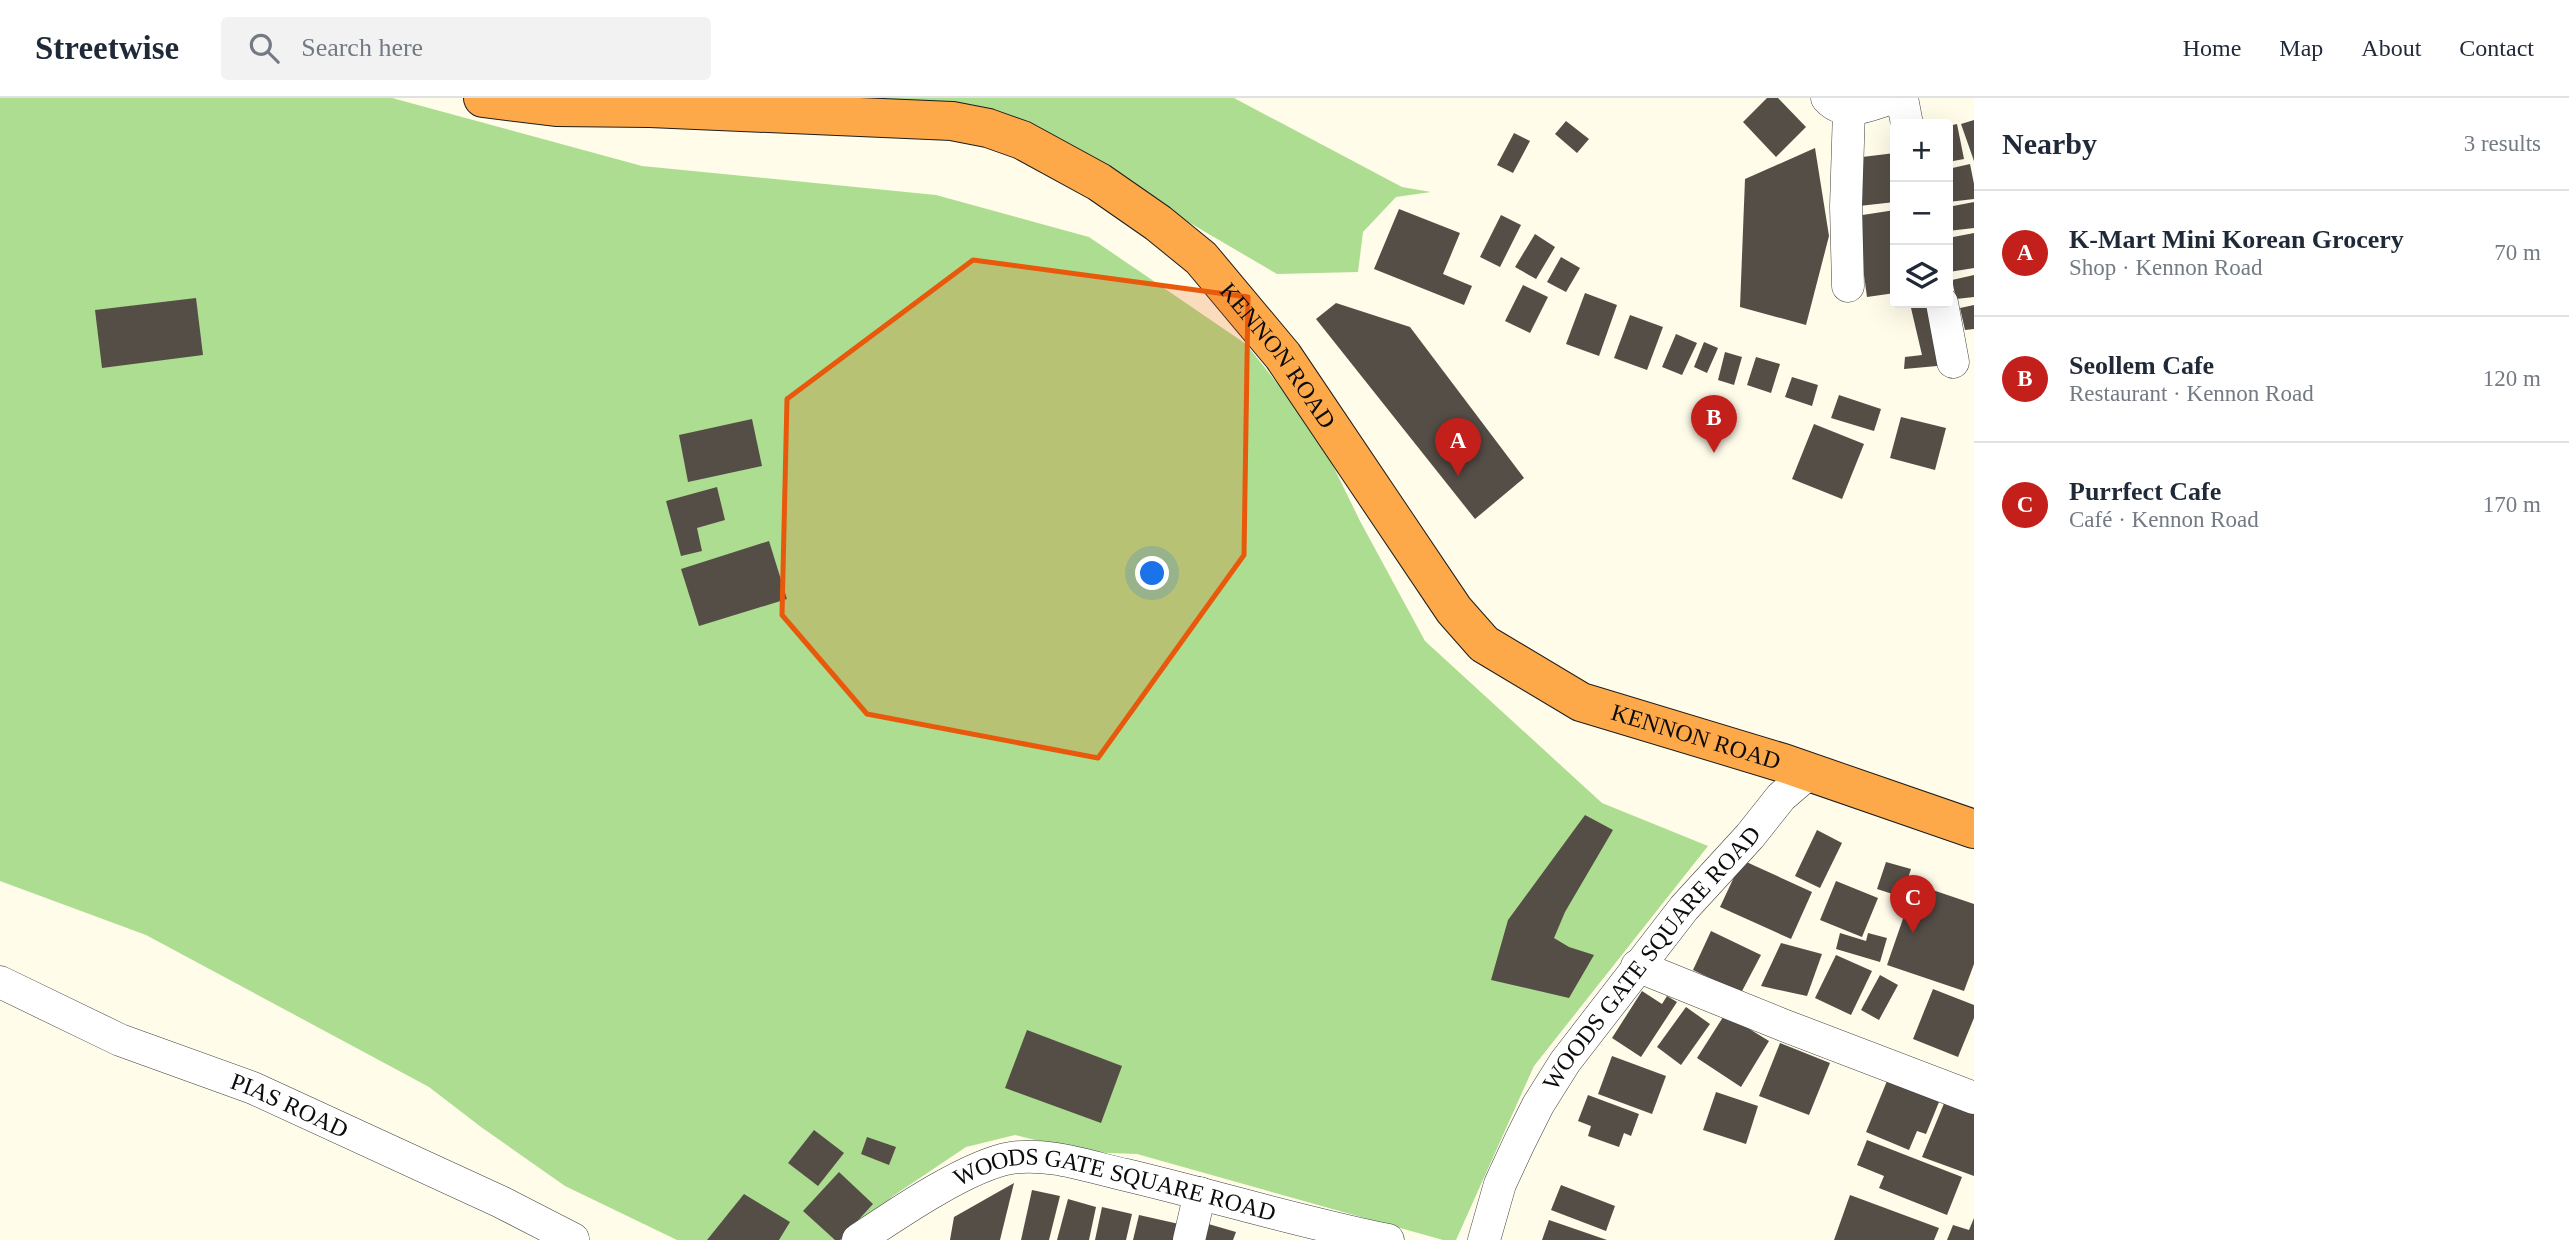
<!DOCTYPE html>
<meta charset="utf-8">
<style>
body{margin:0;font-family:"Times New Roman",serif;background:#f2f2f3;color:#1f2937}
.controls{position:absolute;right:21px;top:21px;display:grid;overflow:hidden;border-radius:7px;box-shadow:0 7px 28px #0002}
.controls button{width:63px;height:63px;display:grid;place-items:center;padding:0;border:0;border-bottom:2px solid #e0e1e3;background:#fff;color:#1f2937;font:35px sans-serif}
.you{position:absolute;left:1153px;top:476px;width:24px;height:24px;margin:-18px;border:5px solid #fff;border-radius:50%;background:#1a73e8;box-shadow:0 0 0 10px #1a73e833}
.badge{display:grid;place-items:center;width:46px;height:46px;border-radius:50%;background:#c3201c;color:#fff;font-size:23px;font-weight:700}
.pin{position:absolute;translate:-50% -58px;filter:drop-shadow(0 2px 4px #0008)}
.pin::after{content:'';position:absolute;top:37px;width:24px;height:21px;background:inherit;clip-path:polygon(0 0,100% 0,50% 100%)}
.list{margin:0;padding:0;list-style:none}
h2{display:flex;justify-content:space-between;align-items:center;height:91px;margin:0;padding:0 28px;font-size:30px}
h2 small{font-size:23px;font-weight:400;color:#747a83}
.list li{display:grid;grid-template-columns:46px 1fr auto;gap:21px;align-items:center;box-sizing:border-box;height:126px;padding:0 28px;border-top:2px solid #e0e1e3}
.list b{display:block;font-size:26px;white-space:nowrap}
.list p{margin:0;font-size:23px;white-space:nowrap;color:#747a83}
.list em{font-size:23px;font-style:normal;color:#747a83}
.icon{flex:none;width:38px;height:38px;fill:none;stroke:currentColor;stroke-width:2;stroke-linecap:round;stroke-linejoin:round}
.map{position:relative;flex:none;width:1974px;height:1142px;overflow:hidden}
header{display:flex;align-items:center;gap:42px;box-sizing:border-box;height:98px;padding:0 35px;background:#fff;border-bottom:2px solid #e0e1e3}
header strong{font-size:33px}
nav{display:flex;gap:38px;margin-inline-start:auto;font-size:24px}
.search{width:490px;height:63px;background:#f2f2f3;display:flex;align-items:center;gap:18px;box-sizing:border-box;padding:0 24px;border-radius:7px;color:#747a83;font-size:26px}
main{display:flex}
aside{flex:1;background:#fff}
.map>svg:first-child{display:block}
.forest{fill:#addd90}
.building{fill:#554e47}
.lines{fill:none;stroke-linecap:round;stroke-linejoin:round}
.minor-casing{stroke:#3f3f3f;stroke-width:33}
.highway-casing{stroke:#1d1d1d;stroke-width:40}
.minor{stroke:#fff;stroke-width:32}
.highway{stroke:#fda94a;stroke-width:38}
.marked{fill:#e8590c;fill-opacity:0.2;stroke:#e8590c;stroke-width:5;stroke-linejoin:round}
.labels{text-anchor:middle;stroke-width:7;stroke-linejoin:round;paint-order:stroke}
.street-label{font-size:24px;fill:#0c0c0c;stroke:#fff}
</style>
<header>
<strong>Streetwise</strong>
<div class="search"><svg class="icon" aria-label="search" viewBox="0 0 24 24"><circle cx="10" cy="10" r="6"/><path d="M15 15l6 6"/></svg>Search here</div>
<nav><a>Home</a><a>Map</a><a>About</a><a>Contact</a></nav>
</header>
<main>
<div class="map">
<svg width="1974" height="1142" viewBox="0 0 1974 1142">
<rect width="100%" height="100%" fill="#fffcea"/>
<!-- forest -->
<g class="forest">
<polygon points="0,0 392,0 642,68 936,97 1089,139 1246,246 1318,337 1360,423 1425,543 1602,705 1708,748 1534,968 1456,1142 1443,1142 1137,1056 1084,1054 1015,1037 966,1049 893,1098 845,1142 677,1142 565,1088 481,1029 429,989 146,837 0,783"/>
<polygon points="789,0 1234,0 1402,89 1431,94 1396,99 1363,134 1358,174 1277,176 1033,33"/>
</g>
<!-- building -->
<g class="building">
<polygon points="1767,0 1778,0 1806,29 1776,59 1743,24"/>
<polygon points="1974,22 1974,63 1961,26"/>
<polygon points="1566,23 1589,41 1577,55 1555,36"/>
<polygon points="1957,26 1964,61 1948,64 1948,28"/>
<polygon points="1514,35 1530,43 1513,75 1497,67"/>
<polygon points="1815,50 1829,138 1806,227 1740,209 1745,81"/>
<polygon points="1895,55 1895,104 1859,108 1854,60"/>
<polygon points="1970,66 1974,86 1974,101 1948,104 1948,71"/>
<polygon points="1974,104 1974,130 1948,133 1948,109"/>
<polygon points="1399,111 1460,135 1443,176 1472,188 1464,207 1374,171"/>
<polygon points="1895,112 1895,195 1867,199 1856,118"/>
<polygon points="1501,117 1521,127 1500,169 1480,159"/>
<polygon points="1974,135 1974,170 1949,174 1948,140"/>
<polygon points="1535,136 1555,149 1536,181 1515,169"/>
<polygon points="1561,159 1580,170 1566,194 1547,184"/>
<polygon points="1974,177 1974,199 1956,201 1952,182"/>
<polygon points="1523,187 1548,199 1530,235 1505,223"/>
<polygon points="1585,195 1617,207 1599,258 1566,246"/>
<polygon points="196,200 203,257 102,270 95,212"/>
<polygon points="1336,205 1410,229 1524,380 1475,421 1316,221"/>
<polygon points="1933,206 1940,259 1937,268 1904,271 1905,259 1922,257 1911,210"/>
<polygon points="1974,207 1974,231 1965,232 1960,210"/>
<polygon points="1630,217 1663,229 1647,272 1614,260"/>
<polygon points="1676,236 1697,245 1682,277 1662,269"/>
<polygon points="1704,244 1718,250 1707,275 1694,269"/>
<polygon points="1725,254 1742,259 1734,287 1718,282"/>
<polygon points="1756,259 1780,266 1771,295 1747,287"/>
<polygon points="1792,279 1818,287 1812,308 1785,299"/>
<polygon points="1839,297 1881,311 1874,333 1831,320"/>
<polygon points="1901,319 1946,330 1935,372 1890,360"/>
<polygon points="752,321 762,368 688,384 679,337"/>
<polygon points="1814,326 1864,346 1842,401 1792,381"/>
<polygon points="717,389 725,422 697,430 702,453 681,458 666,403"/>
<polygon points="769,443 787,501 699,528 681,471"/>
<polygon points="1585,717 1613,732 1565,814 1554,840 1569,849 1594,857 1569,900 1491,882 1508,822"/>
<polygon points="1817,732 1842,745 1820,790 1795,778"/>
<polygon points="1742,762 1812,794 1791,841 1720,809"/>
<polygon points="1886,764 1911,771 1902,799 1877,791"/>
<polygon points="1836,783 1878,800 1862,839 1820,822"/>
<polygon points="1915,786 1974,806 1974,866 1964,893 1887,867"/>
<polygon points="1711,833 1761,857 1741,895 1693,872"/>
<polygon points="1840,835 1866,843 1868,835 1887,840 1880,864 1836,851"/>
<polygon points="1781,845 1822,856 1807,898 1761,888"/>
<polygon points="1836,857 1872,873 1851,917 1815,900"/>
<polygon points="1880,877 1898,887 1879,922 1861,912"/>
<polygon points="1933,891 1974,907 1974,920 1958,959 1913,941"/>
<polygon points="1642,893 1662,906 1667,898 1677,904 1641,959 1612,940"/>
<polygon points="1686,909 1710,926 1681,967 1657,949"/>
<polygon points="1725,916 1769,943 1741,989 1697,960"/>
<polygon points="1027,932 1122,968 1101,1025 1005,990"/>
<polygon points="1780,945 1830,965 1809,1017 1759,998"/>
<polygon points="1612,958 1666,978 1652,1016 1598,996"/>
<polygon points="1887,983 1939,1004 1926,1036 1917,1033 1909,1052 1866,1034"/>
<polygon points="1716,994 1758,1008 1746,1046 1703,1032"/>
<polygon points="1588,997 1639,1016 1631,1038 1624,1035 1619,1049 1588,1038 1591,1028 1578,1023"/>
<polygon points="1945,1003 1974,1012 1974,1078 1922,1059"/>
<polygon points="814,1032 844,1055 818,1088 788,1065"/>
<polygon points="867,1039 896,1049 889,1067 861,1056"/>
<polygon points="1867,1042 1962,1079 1947,1117 1879,1090 1884,1078 1857,1067"/>
<polygon points="839,1074 873,1106 840,1142 835,1142 803,1113"/>
<polygon points="1014,1085 1000,1142 950,1142 954,1119"/>
<polygon points="1561,1087 1615,1108 1606,1133 1551,1112"/>
<polygon points="1032,1092 1060,1098 1049,1142 1021,1142"/>
<polygon points="744,1096 790,1124 779,1142 707,1142"/>
<polygon points="1850,1097 1939,1130 1934,1142 1834,1142"/>
<polygon points="1068,1101 1096,1109 1089,1142 1057,1142"/>
<polygon points="1102,1109 1132,1116 1126,1142 1095,1142"/>
<polygon points="1139,1117 1179,1126 1174,1142 1133,1142"/>
<polygon points="1974,1120 1974,1142 1947,1142 1953,1127 1969,1132"/>
<polygon points="1549,1122 1607,1142 1542,1142"/>
<polygon points="1205,1125 1236,1134 1233,1142 1199,1142"/>
</g>
<g class="lines">
<!-- minor casing -->
<g class="minor-casing">
<g id="minor">
<path d="M1827,0C1845,20 1869,7 1891,0"/>
<polyline points="1902,0 1907,26"/>
<polyline points="1848,188 1846,108 1849,12"/>
<polyline points="1942,205 1953,264"/>
<polyline points="1637,868 1783,927 1974,1000"/>
<path id="s1" d="M0,884L120,942L253,990L501,1104L573,1141"/>
<path id="s2" d="M858,1142C895,1117 968,1067 1011,1060C1049,1054 1089,1069 1126,1077C1214,1098 1300,1124 1388,1142"/>
<polyline points="1189,1142 1200,1095"/>
<path id="s3" d="M1484,1142L1500,1086L1520,1043L1538,1007L1565,964L1684,810L1750,738L1781,699L1810,674"/>
</g>
</g>
<!-- highway casing -->
<g class="highway-casing">
<g id="highway">
<path id="s4" d="M483,0L556,9L650,10L952,23L988,30L1022,42L1099,84L1158,125L1201,160L1283,258L1454,512L1484,546L1581,604L1783,665L1974,731"/>
</g>
</g>
<!-- minor -->
<use href="#minor" class="minor"/>
<!-- highway -->
<use href="#highway" class="highway"/>
</g>
<!-- marked area -->
<path class="marked" d="M973,162L1248,199L1244,457L1098,660L867,616L782,517L787,301Z"/>
<g class="labels">
<!-- street labels -->
<g class="street-label">
<text dy="8" stroke="none"><textPath href="#s4" startOffset="882">KENNON ROAD</textPath></text>
<text dy="8" stroke="none"><textPath href="#s4" startOffset="1470">KENNON ROAD</textPath></text>
<text dy="8" stroke="none"><textPath href="#s3" startOffset="332">WOODS GATE SQUARE ROAD</textPath></text>
<text dy="8" stroke="none"><textPath href="#s1" startOffset="315">PIAS ROAD</textPath></text>
<text dy="8" stroke="none"><textPath href="#s2" startOffset="280">WOODS GATE SQUARE ROAD</textPath></text>
</g>
</g>
</svg>
<div class="controls">
<button>+</button>
<button>−</button>
<button><svg class="icon" aria-label="layers" viewBox="0 0 24 24"><path d="M12 4l9 5-9 5-9-5zM3 14l9 5 9-5"/></svg></button>
</div>
<div class="you"></div>
<div class="pin badge" style="left:1458px;top:378px">A</div>
<div class="pin badge" style="left:1714px;top:355px">B</div>
<div class="pin badge" style="left:1913px;top:835px">C</div>
</div>
<aside>
<h2>Nearby<small>3 results</small></h2>
<ul class="list">
<li><span class="badge">A</span><div><b>K-Mart Mini Korean Grocery</b><p>Shop · Kennon Road</p></div><em>70 m</em></li>
<li><span class="badge">B</span><div><b>Seollem Cafe</b><p>Restaurant · Kennon Road</p></div><em>120 m</em></li>
<li><span class="badge">C</span><div><b>Purrfect Cafe</b><p>Café · Kennon Road</p></div><em>170 m</em></li>
</ul>
</aside>
</main>
